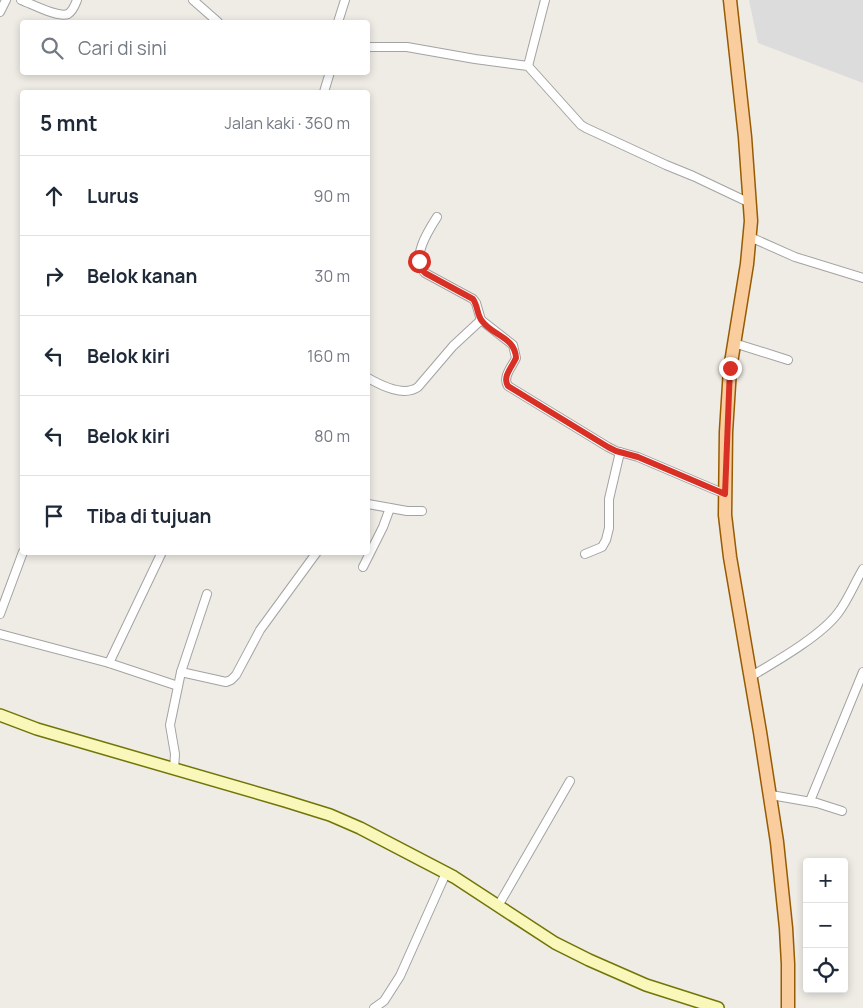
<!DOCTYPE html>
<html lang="id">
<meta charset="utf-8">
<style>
body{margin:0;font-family:Manrope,sans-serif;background:#f2f2f3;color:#1f2937}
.controls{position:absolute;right:15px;bottom:15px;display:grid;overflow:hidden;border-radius:5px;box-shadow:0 2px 8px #0003}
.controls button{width:45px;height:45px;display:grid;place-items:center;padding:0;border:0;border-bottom:1px solid #e0e1e3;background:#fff;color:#1f2937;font:25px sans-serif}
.stop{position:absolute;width:15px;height:15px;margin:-11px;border:4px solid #d93025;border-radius:50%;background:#fff}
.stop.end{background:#d93025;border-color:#fff;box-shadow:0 1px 5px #0008}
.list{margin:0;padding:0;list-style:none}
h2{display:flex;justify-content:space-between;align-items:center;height:65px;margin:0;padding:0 20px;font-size:21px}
h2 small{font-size:16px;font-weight:400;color:#747a83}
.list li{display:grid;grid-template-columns:32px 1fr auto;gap:15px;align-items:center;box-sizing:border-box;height:80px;padding:0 20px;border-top:1px solid #e0e1e3}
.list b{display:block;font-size:19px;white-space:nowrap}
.list em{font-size:16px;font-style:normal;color:#747a83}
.icon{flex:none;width:28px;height:28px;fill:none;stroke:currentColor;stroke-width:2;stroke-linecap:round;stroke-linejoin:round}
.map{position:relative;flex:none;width:863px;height:1008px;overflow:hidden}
.search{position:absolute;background:#fff;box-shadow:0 2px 8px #0003;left:20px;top:20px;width:350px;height:55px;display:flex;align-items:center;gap:12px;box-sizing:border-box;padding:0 18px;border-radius:5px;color:#747a83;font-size:19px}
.panel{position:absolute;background:#fff;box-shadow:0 2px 8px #0003;left:20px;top:90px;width:350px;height:465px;border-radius:5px}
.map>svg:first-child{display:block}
.residential{fill:#dddcdc}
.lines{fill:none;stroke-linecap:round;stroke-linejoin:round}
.street-casing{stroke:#a3a3a3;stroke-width:10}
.secondary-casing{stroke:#707506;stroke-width:14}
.primary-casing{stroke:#975b02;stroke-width:15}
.street{stroke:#fff;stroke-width:8}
.secondary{stroke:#f9f7ba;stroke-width:11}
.primary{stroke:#facd9f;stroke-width:12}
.route{stroke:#d93025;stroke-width:6}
</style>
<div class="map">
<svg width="863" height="1008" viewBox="0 0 863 1008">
<rect width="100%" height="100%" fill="#efebe5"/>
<!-- residential -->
<polygon class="residential" points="749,0 863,0 863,83 758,43"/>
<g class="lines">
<!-- street casing -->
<g class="street-casing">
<g id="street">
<path d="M21,0C32,4 58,18 68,14C73,11 75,5 77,0"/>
<polyline points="193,0 218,22"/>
<polyline points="0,12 6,0"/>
<polyline points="338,22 345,0"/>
<polyline points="368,47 407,47 475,59 528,66 581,125 586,128 666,165 693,176 750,203"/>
<polyline points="528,66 545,0"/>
<polyline points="324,92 330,72"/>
<path d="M437,217C428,231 410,259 425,273L473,299L476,303L481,320"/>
<polyline points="750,237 795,257 863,278"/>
<polyline points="734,343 788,360"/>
<path d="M368,378C382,386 404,397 418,387L453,346L481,320L513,345L516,358C512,367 502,377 508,386L608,447L616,451L638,457L725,494"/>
<polyline points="368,504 407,511 422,511"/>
<polyline points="585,554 602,547 606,540 609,528 609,499 620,452"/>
<polyline points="363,567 383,527 390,508"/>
<polyline points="0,614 23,552"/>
<polyline points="0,634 109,663 178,686"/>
<polyline points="109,663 162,552"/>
<polyline points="181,672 226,682 231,680 236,675 260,630 317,552"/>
<path d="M750,677C775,662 821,636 838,613C848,600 854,584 863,569"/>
<polyline points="174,769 175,754 170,725 181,672 207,594"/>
<polyline points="771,795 817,803 842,811"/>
<polyline points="810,801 863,672"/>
<polyline points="498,906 570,781"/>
<polyline points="374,1008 384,1001 400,976 446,873"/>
</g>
</g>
<!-- secondary casing -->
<g class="secondary-casing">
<polyline id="secondary" points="0,715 37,729 285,801 330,815 360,828 454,877 555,943 589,960 646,985 718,1008"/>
</g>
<!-- primary casing -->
<g class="primary-casing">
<polyline id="primary" points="730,0 745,137 751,221 747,264 730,369 726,432 725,515 730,557 760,732 777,842 786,928 788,964 788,1008"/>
</g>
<!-- street -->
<use href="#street" class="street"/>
<!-- secondary -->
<use href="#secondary" class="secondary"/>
<!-- primary -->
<use href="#primary" class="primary"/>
</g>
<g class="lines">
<!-- route -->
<path class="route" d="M419,261L420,268L425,273L473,299C478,306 477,315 482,321C493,336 515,337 516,358C512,367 502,377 508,386L608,447L616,451L638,457L725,494L730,368"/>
</g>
</svg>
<div class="controls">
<button>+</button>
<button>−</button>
<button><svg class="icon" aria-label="locate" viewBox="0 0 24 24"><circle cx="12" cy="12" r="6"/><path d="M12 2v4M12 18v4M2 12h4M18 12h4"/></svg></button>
</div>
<div class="stop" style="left:419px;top:261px"></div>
<div class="stop end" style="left:730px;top:368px"></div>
<div class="search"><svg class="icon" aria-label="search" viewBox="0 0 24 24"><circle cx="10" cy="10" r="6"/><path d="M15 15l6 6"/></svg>Cari di sini</div>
<section class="panel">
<h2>5 mnt<small>Jalan kaki · 360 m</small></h2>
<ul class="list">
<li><svg class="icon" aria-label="ahead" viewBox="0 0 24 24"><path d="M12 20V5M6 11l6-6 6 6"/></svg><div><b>Lurus</b></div><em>90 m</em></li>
<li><svg class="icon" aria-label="right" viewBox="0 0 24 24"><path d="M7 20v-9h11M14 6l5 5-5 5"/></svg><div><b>Belok kanan</b></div><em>30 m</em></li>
<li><svg class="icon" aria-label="left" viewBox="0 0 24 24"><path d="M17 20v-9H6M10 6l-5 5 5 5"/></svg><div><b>Belok kiri</b></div><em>160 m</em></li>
<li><svg class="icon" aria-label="left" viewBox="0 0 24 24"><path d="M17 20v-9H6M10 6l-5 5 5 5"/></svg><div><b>Belok kiri</b></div><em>80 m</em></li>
<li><svg class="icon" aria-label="arrive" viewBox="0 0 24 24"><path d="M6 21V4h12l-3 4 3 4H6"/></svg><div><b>Tiba di tujuan</b></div></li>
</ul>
</section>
</div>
